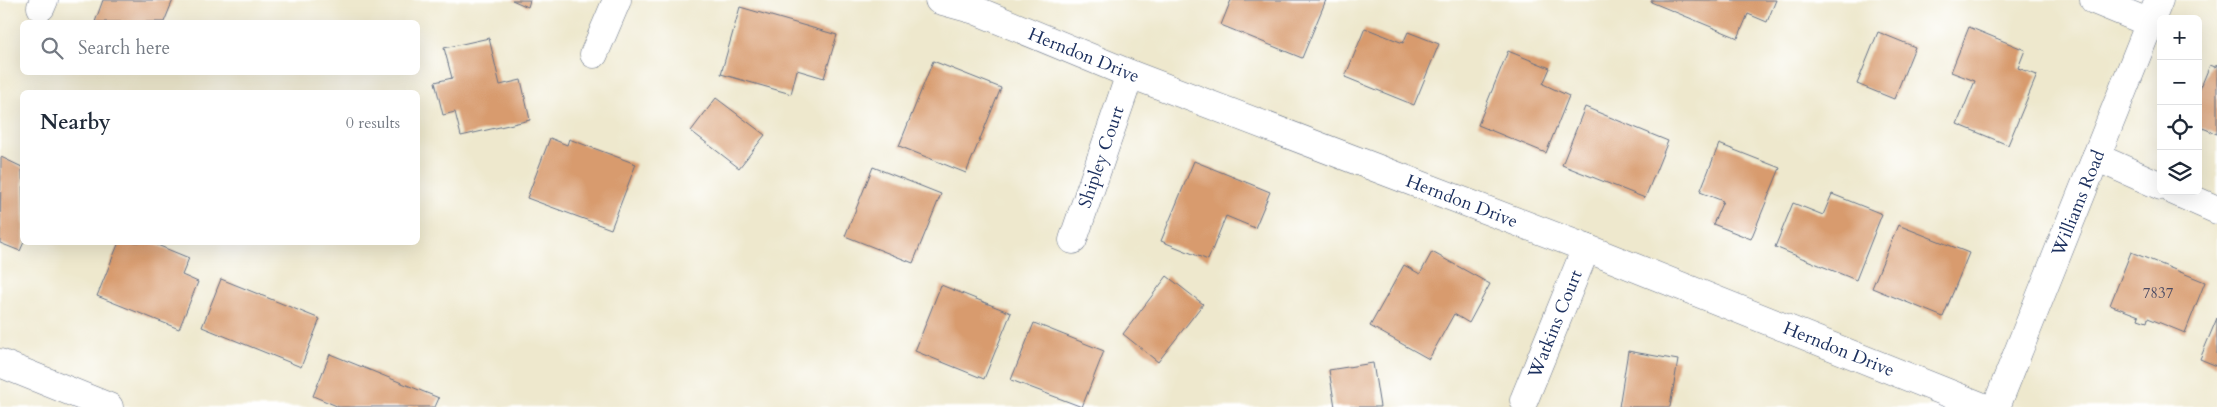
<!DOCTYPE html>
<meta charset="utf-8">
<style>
body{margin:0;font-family:Cardo,serif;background:#f2f2f3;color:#1f2937}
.controls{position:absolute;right:15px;top:15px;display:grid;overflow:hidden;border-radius:8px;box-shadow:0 5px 20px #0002}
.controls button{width:45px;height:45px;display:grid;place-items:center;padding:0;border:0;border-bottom:1px solid #e0e1e3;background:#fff;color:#1f2937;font:25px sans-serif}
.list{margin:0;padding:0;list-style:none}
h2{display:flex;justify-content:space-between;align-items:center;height:65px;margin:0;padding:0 20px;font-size:21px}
h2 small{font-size:16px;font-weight:400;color:#747a83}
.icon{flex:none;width:28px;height:28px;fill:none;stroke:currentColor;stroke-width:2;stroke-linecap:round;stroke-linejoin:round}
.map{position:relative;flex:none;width:2217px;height:407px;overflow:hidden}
.search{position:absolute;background:#fff;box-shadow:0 5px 20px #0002;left:20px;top:20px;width:400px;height:55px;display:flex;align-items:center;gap:12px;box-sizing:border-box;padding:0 18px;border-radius:8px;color:#747a83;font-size:19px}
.panel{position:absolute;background:#fff;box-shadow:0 5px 20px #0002;left:20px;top:90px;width:400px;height:155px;border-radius:8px}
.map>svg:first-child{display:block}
.building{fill:#d89b6e}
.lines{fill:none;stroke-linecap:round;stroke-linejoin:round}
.minor-casing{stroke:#657085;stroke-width:29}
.tertiary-casing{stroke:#657085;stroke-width:29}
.minor{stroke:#fff;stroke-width:28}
.tertiary{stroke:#fff;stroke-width:28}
.labels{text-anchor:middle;stroke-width:5;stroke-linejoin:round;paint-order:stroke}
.number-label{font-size:15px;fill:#4a4a62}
.street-label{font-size:18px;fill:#1b2f5e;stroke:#fff}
</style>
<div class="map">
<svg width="2217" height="407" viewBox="0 0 2217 407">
<rect width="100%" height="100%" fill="#fff"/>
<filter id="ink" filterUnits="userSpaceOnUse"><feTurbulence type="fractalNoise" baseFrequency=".02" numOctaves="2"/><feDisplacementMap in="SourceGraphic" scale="10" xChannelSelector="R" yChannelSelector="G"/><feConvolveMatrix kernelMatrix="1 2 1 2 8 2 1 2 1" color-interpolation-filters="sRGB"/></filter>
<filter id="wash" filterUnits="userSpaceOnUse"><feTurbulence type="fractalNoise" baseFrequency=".0096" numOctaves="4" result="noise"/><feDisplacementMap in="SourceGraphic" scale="20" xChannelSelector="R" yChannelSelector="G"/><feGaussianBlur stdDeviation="1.12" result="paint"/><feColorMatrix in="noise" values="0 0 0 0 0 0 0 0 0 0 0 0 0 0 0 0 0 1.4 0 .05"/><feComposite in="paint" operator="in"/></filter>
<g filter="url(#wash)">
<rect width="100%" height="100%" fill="#eee8cd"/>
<g id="blocks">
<!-- building -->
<g class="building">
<polygon points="103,0 173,0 164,22 95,22"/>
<polygon points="512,0 530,0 528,7"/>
<polygon points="1231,0 1326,0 1302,58 1221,25"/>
<polygon points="1652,0 1776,0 1767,22 1748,14 1738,38 1651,2"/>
<polygon points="740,7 837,35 824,78 797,70 791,94 721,74"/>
<polygon points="1969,27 2025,50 2018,68 2037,75 2008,145 1957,124 1975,81 1951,72"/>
<polygon points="1365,28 1403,43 1408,32 1439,44 1414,105 1345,77"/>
<polygon points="1878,32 1915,47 1894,99 1857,84"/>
<polygon points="489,38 500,85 521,80 530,120 461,136 455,112 443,115 435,82 452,78 444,48"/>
<polygon points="1508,51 1550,68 1543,84 1569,96 1546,153 1478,125"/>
<polygon points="933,61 1001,88 966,173 899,146"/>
<polygon points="2217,64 2217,134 2198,126 2198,94 2210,65 2215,67"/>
<polygon points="716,98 765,135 739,168 691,131"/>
<polygon points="1585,107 1668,141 1645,198 1562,165"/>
<polygon points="550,138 567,145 569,139 636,164 611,229 527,198"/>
<polygon points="1719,144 1780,168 1751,239 1713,224 1723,201 1700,192"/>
<polygon points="1,157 22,167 24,242 20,251 0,243"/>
<polygon points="1194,161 1270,192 1255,228 1226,216 1208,260 1161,241"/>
<polygon points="873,167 941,194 913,263 845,236"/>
<polygon points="1832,194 1882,214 1856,280 1775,247 1793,203 1823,215"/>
<polygon points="1898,225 1969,253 1943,317 1872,288"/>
<polygon points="119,242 150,242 189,258 182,275 198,282 179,329 97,296"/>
<polygon points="1432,252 1490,284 1469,323 1454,314 1429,359 1370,326 1404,265 1420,274"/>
<polygon points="2131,252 2205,282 2185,333 2148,318 2147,322 2138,319 2139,316 2110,305"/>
<polygon points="1167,276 1203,304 1158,362 1123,334"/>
<polygon points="221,279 320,319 301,367 202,327"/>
<polygon points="941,285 1011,313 984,379 915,351"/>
<polygon points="2217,318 2217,366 2200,359"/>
<polygon points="1034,323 1104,351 1082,407 1011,380"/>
<polygon points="1628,351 1678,360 1670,407 1619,407"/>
<polygon points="330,354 439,398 435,407 339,407 313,396"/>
<polygon points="1373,363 1380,407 1335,407 1329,370"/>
</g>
</g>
</g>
<g filter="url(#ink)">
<use href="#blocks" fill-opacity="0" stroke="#657085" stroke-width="1"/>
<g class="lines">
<!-- minor casing -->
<g class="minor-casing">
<g id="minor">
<polyline points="939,0 975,10 1130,74 1586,248 1983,407"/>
<polyline points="2094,0 2150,23"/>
<polyline points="41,7 44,0"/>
<polyline points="594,54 617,0"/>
<polyline points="2096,157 2161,186"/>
<polyline points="2174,191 2217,210"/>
<polyline points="1073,240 1130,74"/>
<polyline points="0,363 109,407"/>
<polyline points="1524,400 1586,248"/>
</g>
</g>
<!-- tertiary casing -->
<g class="tertiary-casing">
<polyline id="tertiary" points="1996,407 2159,0"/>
</g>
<!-- minor -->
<use href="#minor" class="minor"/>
<!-- tertiary -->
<use href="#tertiary" class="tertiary"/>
</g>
</g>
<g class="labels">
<!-- number labels -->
<g class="number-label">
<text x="2158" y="298">7837</text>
</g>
<!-- street labels -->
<g class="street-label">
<text transform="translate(1084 55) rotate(22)" y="6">Herndon Drive</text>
<text transform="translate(1101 157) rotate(-71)" y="6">Shipley Court</text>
<text transform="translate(1462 201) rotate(21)" y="6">Herndon Drive</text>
<text transform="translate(2078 203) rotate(-68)" y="6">Williams Road</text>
<text transform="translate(1555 324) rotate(-68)" y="6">Watkins Court</text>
<text transform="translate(1839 349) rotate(22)" y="6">Herndon Drive</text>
</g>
</g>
</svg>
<div class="controls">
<button>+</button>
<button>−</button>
<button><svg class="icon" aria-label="locate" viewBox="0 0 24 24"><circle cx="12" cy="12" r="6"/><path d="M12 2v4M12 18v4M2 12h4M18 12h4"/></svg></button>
<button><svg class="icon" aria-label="layers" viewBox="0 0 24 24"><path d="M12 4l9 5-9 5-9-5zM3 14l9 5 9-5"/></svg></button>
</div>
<div class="search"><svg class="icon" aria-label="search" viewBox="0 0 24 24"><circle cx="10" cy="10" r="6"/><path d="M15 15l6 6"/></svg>Search here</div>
<section class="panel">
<h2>Nearby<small>0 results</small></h2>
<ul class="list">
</ul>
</section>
</div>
